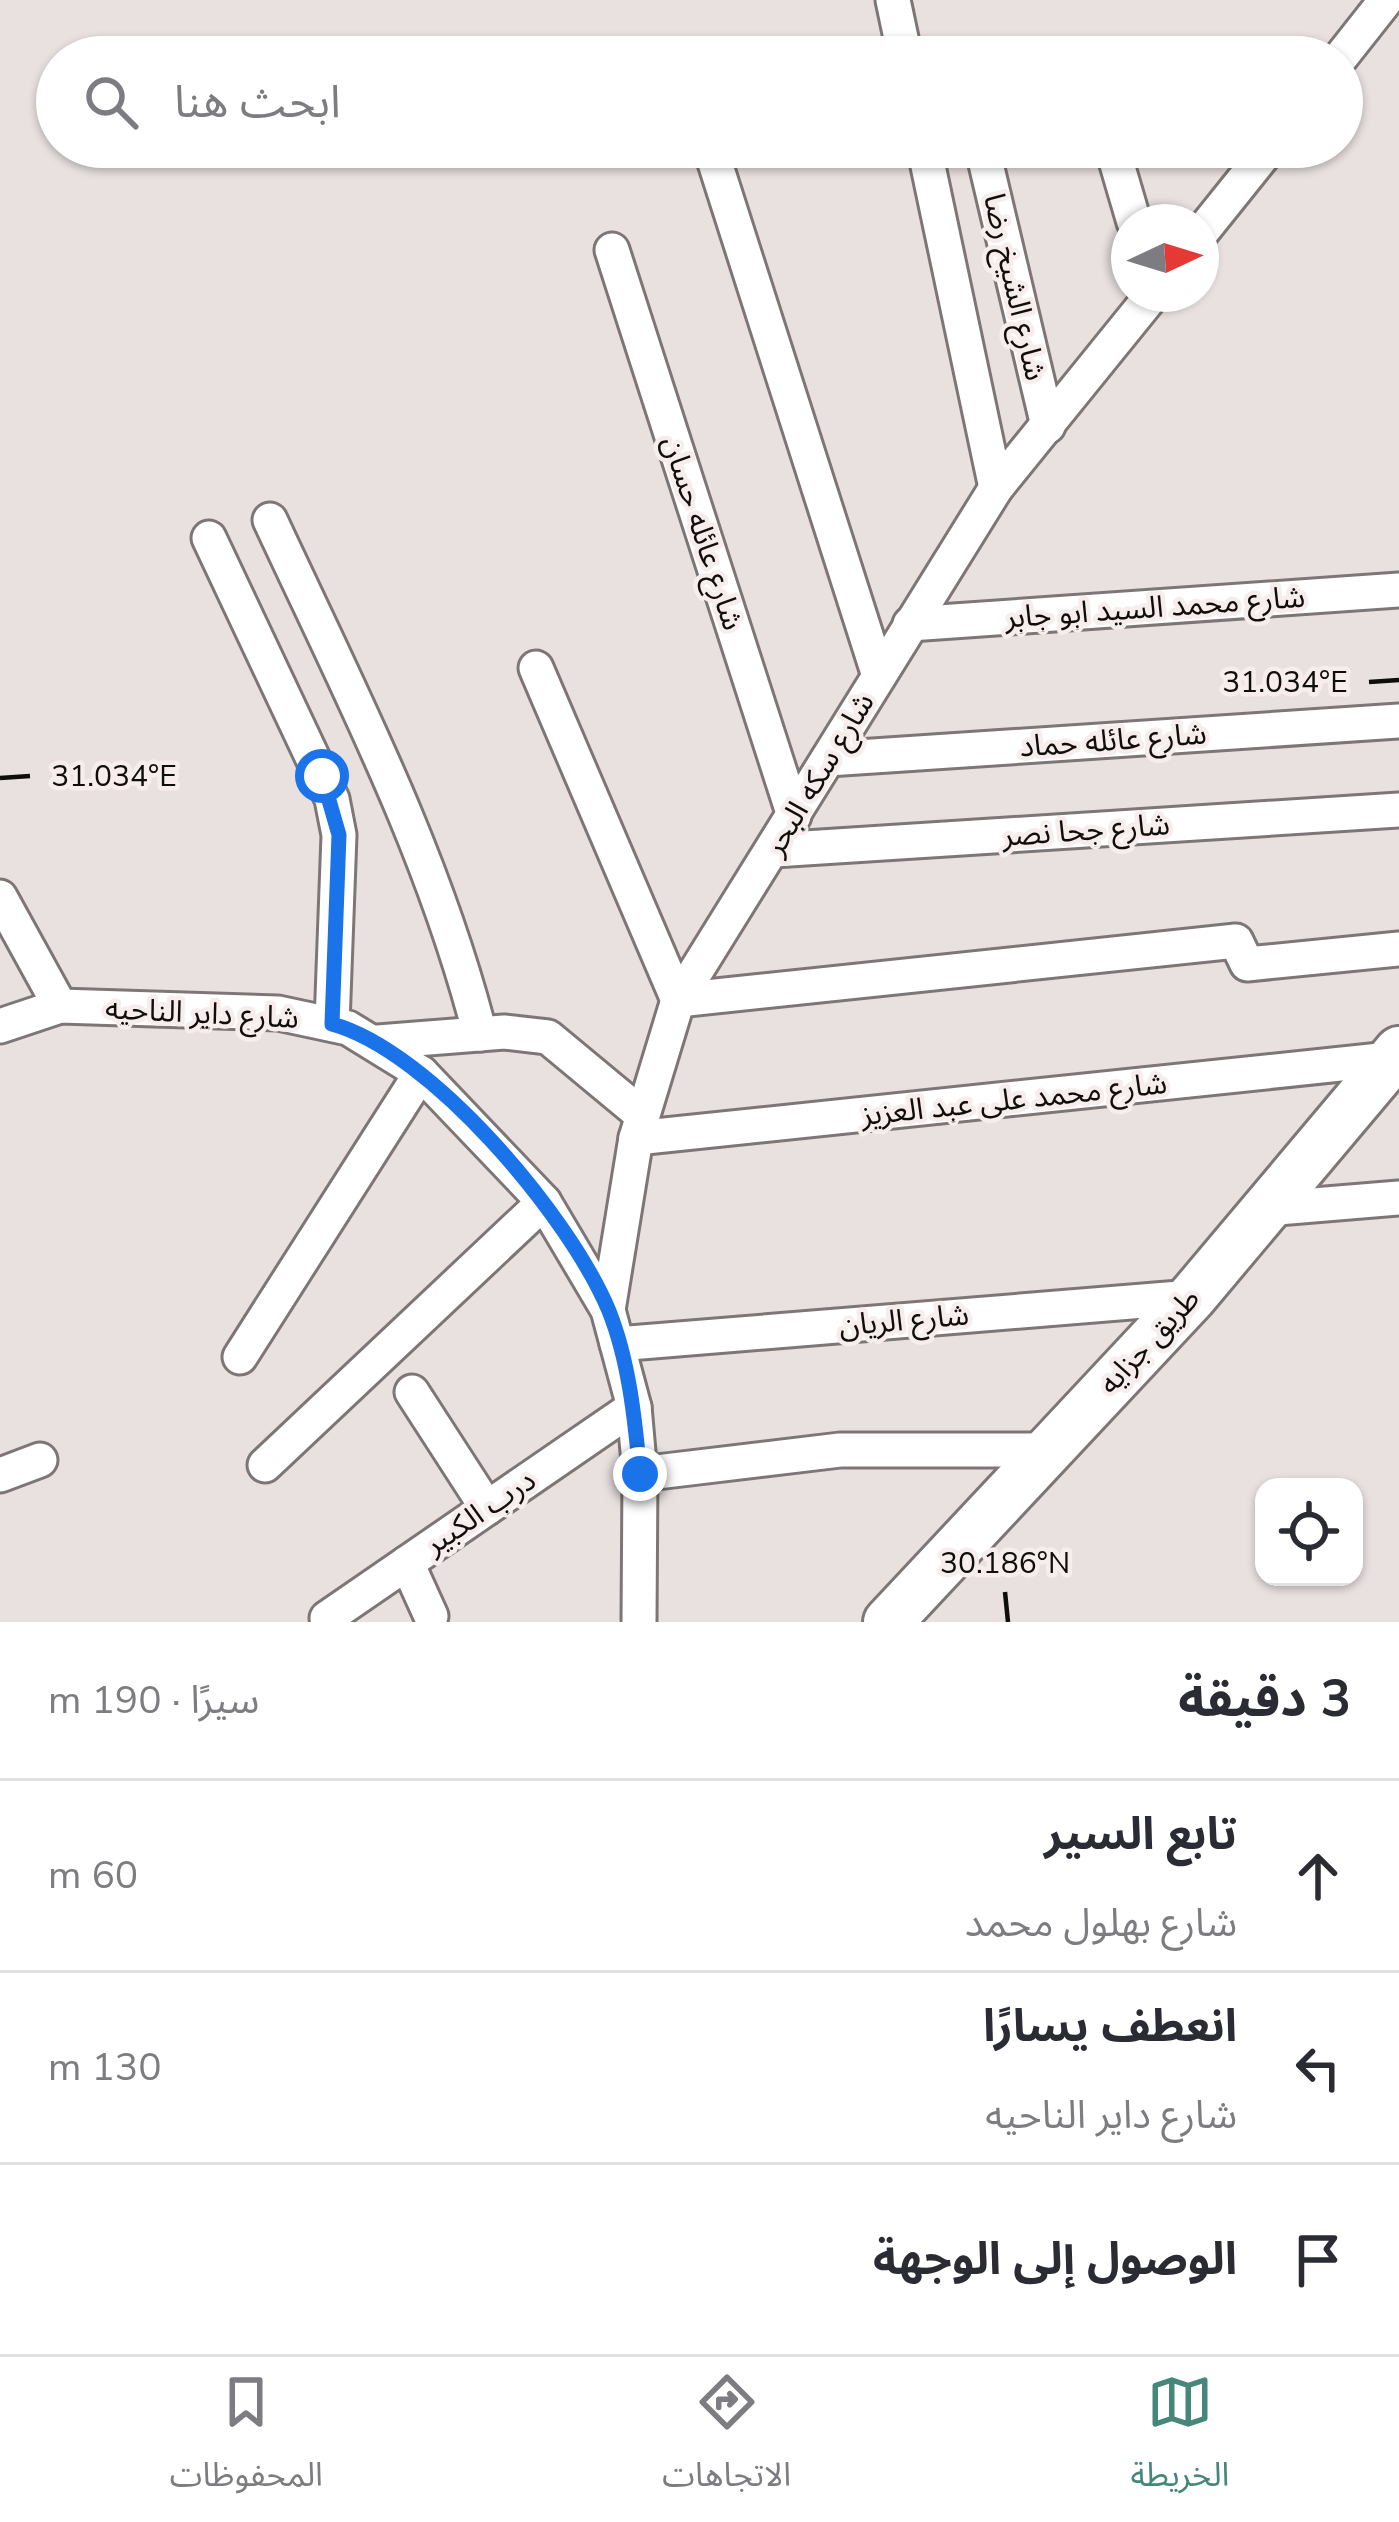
<!DOCTYPE html>
<html lang="ar">
<meta charset="utf-8">
<style>
body{margin:0;font-family:"Nunito Sans","Noto Sans Arabic",sans-serif;background:#f7f7f7;color:#2b2b33;direction:rtl}
.controls{position:absolute;right:36px;bottom:36px;display:grid;overflow:hidden;border-radius:24px;box-shadow:0 3px 9px #0004}
.controls button{width:108px;height:108px;display:grid;place-items:center;padding:0;border:0;border-bottom:3px solid #e1e1e2;background:#fff;color:#2b2b33;font:60px sans-serif}
.compass{position:absolute;left:1111px;top:204px;width:108px;height:108px;border-radius:50%;background:#fff;box-shadow:0 3px 9px #0004;rotate:86deg}
.stop{position:absolute;width:36px;height:36px;margin:-27px;border:9px solid #1a73e8;border-radius:50%;background:#fff}
.stop.end{background:#1a73e8;border-color:#fff;box-shadow:0 3px 12px #0008}
.list{margin:0;padding:0;list-style:none}
h2{display:flex;justify-content:space-between;align-items:center;height:156px;margin:0;padding:0 48px;font-size:51px}
h2 small{font-size:39px;font-weight:400;color:#7c7c81}
.list li{display:grid;grid-template-columns:78px 1fr auto;gap:36px;align-items:center;box-sizing:border-box;height:192px;padding:0 48px;border-top:3px solid #e1e1e2}
.list b{display:block;font-size:45px;white-space:nowrap}
.list p{margin:0;font-size:39px;white-space:nowrap;color:#7c7c81}
.list em{font-size:39px;font-style:normal;color:#7c7c81}
.icon{flex:none;width:66px;height:66px;fill:none;stroke:currentColor;stroke-width:2;stroke-linecap:round;stroke-linejoin:round}
.map{position:relative;flex:none;width:1399px;height:1622px;overflow:hidden;direction:ltr}
.search{position:absolute;background:#fff;box-shadow:0 3px 9px #0004;left:36px;right:36px;top:36px;height:132px;display:flex;align-items:center;gap:30px;box-sizing:border-box;padding:0 42px;border-radius:66px;color:#7c7c81;font-size:45px}
.sheet{height:732px;background:#fff}
nav{display:flex;justify-content:space-around;align-items:center;box-sizing:border-box;height:168px;border-top:3px solid #e1e1e2;background:#fff;font-size:33px;color:#7c7c81}
nav a{display:grid;justify-items:center;gap:6px}
nav .on{color:#45887b}
.map>svg:first-child{display:block}
.lines{fill:none;stroke-linecap:round;stroke-linejoin:round}
.street-casing{stroke:#7e7676;stroke-width:39}
.secondary-casing{stroke:#7e7676;stroke-width:54}
.street{stroke:#fff;stroke-width:33}
.secondary{stroke:#fff;stroke-width:48}
.route{stroke:#1a73e8;stroke-width:15}
.ticks{fill:none;stroke:#100d0d;stroke-width:4.5}
.labels{text-anchor:middle;stroke-width:9;stroke-linejoin:round;paint-order:stroke}
.street-label{font-size:30px;fill:#100d0d;stroke:#f7eded}
.ticks-label{font-size:30px;text-anchor:middle;fill:#100d0d;stroke:#f7eded;stroke-width:9;stroke-linejoin:round;paint-order:stroke}
</style>
<div class="map">
<svg width="1399" height="1622" viewBox="0 0 1399 1622">
<rect width="100%" height="100%" fill="#e9e0e0"/>
<g class="lines">
<!-- street casing -->
<g class="street-casing">
<g id="street">
<polyline points="893,0 905,57"/>
<polyline points="1341,57 1386,0"/>
<polyline points="710,147 879,676"/>
<polyline points="924,147 996,488"/>
<polyline points="982,147 1048,426"/>
<polyline points="1112,147 1134,222"/>
<polyline points="1201,233 1270,147"/>
<polyline points="612,250 794,816"/>
<path d="M270,520C349,690 433,851 480,1034"/>
<polyline points="209,538 332,799 339,835 332,1024"/>
<polyline points="910,624 1399,590"/>
<polyline points="536,668 678,1000 1236,941 1247,964 1399,949"/>
<polyline points="828,759 1399,721"/>
<polyline points="774,850 1399,810"/>
<polyline points="0,897 60,1006"/>
<polyline points="0,1026 60,1006 278,1013 348,1028 421,1073 544,1202 608,1310 634,1407 640,1474 639,1622"/>
<polyline points="378,1042 504,1032 548,1037 642,1115"/>
<polyline points="636,1138 1399,1058"/>
<polyline points="1266,1209 1399,1198"/>
<polyline points="608,1310 636,1138 678,1000 996,488 1153,294"/>
<polyline points="617,1344 1192,1297"/>
<polyline points="240,1357 421,1073"/>
<polyline points="412,1392 487,1508"/>
<polyline points="265,1465 544,1202"/>
<polyline points="640,1474 840,1450 1048,1450"/>
<polyline points="0,1475 40,1460"/>
<polyline points="407,1563 431,1616"/>
<polyline points="327,1618 634,1407"/>
</g>
</g>
<!-- secondary casing -->
<g class="secondary-casing">
<polyline id="secondary" points="888,1622 1192,1297 1399,1051"/>
</g>
<!-- street -->
<use href="#street" class="street"/>
<!-- secondary -->
<use href="#secondary" class="secondary"/>
</g>
<g class="lines">
<!-- route -->
<path class="route" d="M322,776L339,835L332,1024C431,1051 570,1217 609,1311C629,1361 635,1420 640,1474"/>
</g>
<!-- ticks -->
<path class="ticks" d="M1369,682L1399,680M0,778L30,776M1005,1592L1008,1622"/>
<g class="labels">
<!-- street labels -->
<g class="street-label">
<text transform="translate(1015 287) rotate(77)" y="10">شارع الشيخ رضا</text>
<text transform="translate(703 533) rotate(72)" y="10">شارع عائله حسان</text>
<text transform="translate(1155 607) rotate(-4)" y="10">شارع محمد السيد ابو جابر</text>
<text transform="translate(1113 740) rotate(-4)" y="10">شارع عائله حماد</text>
<text transform="translate(819 774) rotate(-59)" y="10">شارع سكه البحر</text>
<text transform="translate(1086 830) rotate(-4)" y="10">شارع جحا نصر</text>
<text transform="translate(202 1013) rotate(3)" y="10">شارع داير الناحيه</text>
<text transform="translate(1014 1099) rotate(-6)" y="10">شارع محمد على عبد العزيز</text>
<text transform="translate(904 1320) rotate(-5)" y="10">شارع الريان</text>
<text transform="translate(1149 1341) rotate(-47)" y="10">طريق جزايه</text>
<text transform="translate(480 1512) rotate(-34)" y="10">درب الكبير</text>
</g>
</g>
<g class="ticks-label">
<text x="1285" y="692">31.034°E</text>
<text x="114" y="786">31.034°E</text>
<text x="1005" y="1573">30.186°N</text>
</g>
</svg>
<div class="controls">
<button><svg class="icon" aria-label="locate" viewBox="0 0 24 24"><circle cx="12" cy="12" r="6"/><path d="M12 2v4M12 18v4M2 12h4M18 12h4"/></svg></button>
</div>
<svg class="compass" viewBox="-18 -18 36 36"><path d="M0-13l5 13h-10z" fill="#e53935"/><path d="M0 13l5-13h-10z" fill="#7c7c81"/></svg>
<div class="stop" style="left:322px;top:776px"></div>
<div class="stop end" style="left:640px;top:1474px"></div>
<div class="search"><svg class="icon" aria-label="search" viewBox="0 0 24 24"><circle cx="10" cy="10" r="6"/><path d="M15 15l6 6"/></svg>ابحث هنا</div>
</div>
<section class="sheet">
<h2>3 دقيقة<small>سيرًا · 190 m</small></h2>
<ul class="list">
<li><svg class="icon" aria-label="ahead" viewBox="0 0 24 24"><path d="M12 20V5M6 11l6-6 6 6"/></svg><div><b>تابع السير</b><p>شارع بهلول محمد</p></div><em>60 m</em></li>
<li><svg class="icon" aria-label="left" viewBox="0 0 24 24"><path d="M17 20v-9H6M10 6l-5 5 5 5"/></svg><div><b>انعطف يسارًا</b><p>شارع داير الناحيه</p></div><em>130 m</em></li>
<li><svg class="icon" aria-label="arrive" viewBox="0 0 24 24"><path d="M6 21V4h12l-3 4 3 4H6"/></svg><div><b>الوصول إلى الوجهة</b></div></li>
</ul>
</section>
<nav>
<a class="on"><svg class="icon" aria-label="map" viewBox="0 0 24 24"><path d="M3 6l6-2 6 2 6-2v14l-6 2-6-2-6 2zM9 4v14M15 6v14"/></svg>الخريطة</a>
<a><svg class="icon" aria-label="directions" viewBox="0 0 24 24"><path d="M12 3l9 9-9 9-9-9zM9 14v-3h6M13 9l2 2-2 2"/></svg>الاتجاهات</a>
<a><svg class="icon" aria-label="saved" viewBox="0 0 24 24"><path d="M7 4h10v16l-5-4-5 4z"/></svg>المحفوظات</a>
</nav>
